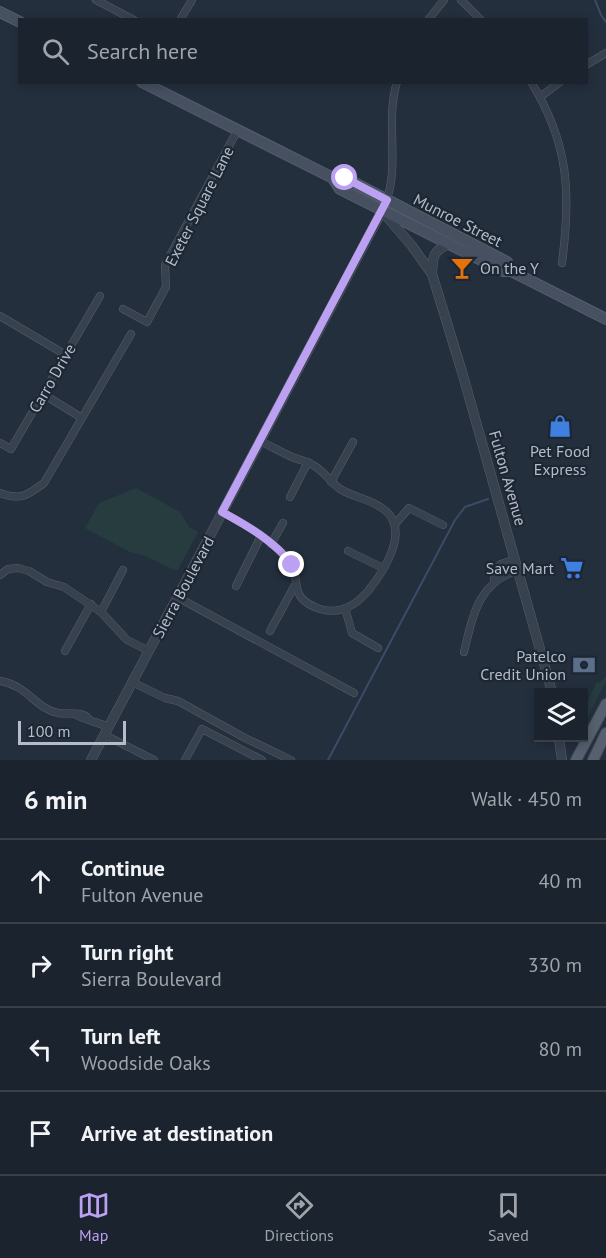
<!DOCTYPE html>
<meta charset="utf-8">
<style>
body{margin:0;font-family:"PT Sans",sans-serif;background:#242b36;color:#f1f3f6}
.controls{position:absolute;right:18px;bottom:18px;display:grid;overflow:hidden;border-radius:0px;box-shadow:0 3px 9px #0003}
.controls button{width:54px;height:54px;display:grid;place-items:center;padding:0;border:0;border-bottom:2px solid #39404a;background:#1b232e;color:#f1f3f6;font:30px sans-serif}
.scale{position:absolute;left:18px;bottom:15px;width:108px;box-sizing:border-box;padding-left:6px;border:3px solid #b4bcc9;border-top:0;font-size:16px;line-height:21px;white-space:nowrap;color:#b4bcc9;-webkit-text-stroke:4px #1d2633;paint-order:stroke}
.stop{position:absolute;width:18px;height:18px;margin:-14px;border:4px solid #bca0f2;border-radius:50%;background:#fff}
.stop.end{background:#bca0f2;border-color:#fff;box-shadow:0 2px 6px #0008}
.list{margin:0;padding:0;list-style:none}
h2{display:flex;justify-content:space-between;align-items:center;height:78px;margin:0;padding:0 24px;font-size:26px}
h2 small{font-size:20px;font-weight:400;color:#a0a4aa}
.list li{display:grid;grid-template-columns:39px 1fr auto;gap:18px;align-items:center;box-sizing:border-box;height:84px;padding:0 24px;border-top:2px solid #39404a}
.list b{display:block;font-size:22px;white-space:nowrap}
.list p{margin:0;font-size:20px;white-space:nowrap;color:#a0a4aa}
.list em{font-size:20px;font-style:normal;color:#a0a4aa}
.icon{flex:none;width:33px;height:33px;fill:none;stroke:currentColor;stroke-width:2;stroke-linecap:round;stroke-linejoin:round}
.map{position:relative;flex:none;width:606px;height:760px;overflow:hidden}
.search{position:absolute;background:#1b232e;box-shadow:0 3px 9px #0003;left:18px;right:18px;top:18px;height:66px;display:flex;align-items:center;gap:15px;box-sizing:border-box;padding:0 21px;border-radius:0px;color:#a0a4aa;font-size:22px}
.sheet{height:414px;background:#1b232e}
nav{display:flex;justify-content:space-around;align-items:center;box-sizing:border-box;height:84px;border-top:2px solid #39404a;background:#1b232e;font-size:16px;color:#a0a4aa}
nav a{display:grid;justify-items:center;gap:3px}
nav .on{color:#bca0f2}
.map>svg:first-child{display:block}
.green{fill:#263c3f}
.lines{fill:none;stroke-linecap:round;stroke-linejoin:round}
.stream{stroke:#394c67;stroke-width:2}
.minor-casing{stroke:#565f6c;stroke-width:8}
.tertiary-casing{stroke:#565f6c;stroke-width:10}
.secondary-casing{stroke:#565f6c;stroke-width:12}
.primary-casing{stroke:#414a57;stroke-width:12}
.minor{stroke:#38414e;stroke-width:7}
.tertiary{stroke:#38414e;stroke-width:9}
.secondary{stroke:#465061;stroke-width:10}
.primary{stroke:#56606e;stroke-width:10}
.route{stroke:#bca0f2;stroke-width:8}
.labels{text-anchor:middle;stroke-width:4.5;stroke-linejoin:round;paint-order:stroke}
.street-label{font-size:16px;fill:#b4bcc9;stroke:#1d2633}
.poi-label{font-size:16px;fill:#b4bcc9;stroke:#1d2633;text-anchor:end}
</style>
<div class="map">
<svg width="606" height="760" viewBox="0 0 606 760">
<rect width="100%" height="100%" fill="#242f3e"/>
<!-- green -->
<g class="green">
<polygon points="136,488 180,512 190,528 198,532 177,571 142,555 130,552 85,528 99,503"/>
<polygon points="606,676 606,681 584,724 584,708 597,682 600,683"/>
</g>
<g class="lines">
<!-- stream -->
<g class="stream">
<polyline points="595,0 601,15 606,22"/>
<polyline points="328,760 455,520 465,507 488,499"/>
</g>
<!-- minor casing -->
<g class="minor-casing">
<g id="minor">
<polyline points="96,0 134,20"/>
<polyline points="461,0 481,20"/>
<polyline points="180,20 192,0"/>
<polyline points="428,20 444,0"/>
<polyline points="586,65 606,53"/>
<path d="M531,82C569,143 571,193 562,263"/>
<polyline points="540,97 560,82"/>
<path d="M386,201C400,166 385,121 397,82"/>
<polyline points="123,309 147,322 166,287 165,265 237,131"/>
<polyline points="0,316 66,355"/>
<polyline points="43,394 82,418"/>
<polyline points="0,443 11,449 100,296"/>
<polyline points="331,482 353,442"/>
<path d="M0,493C21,501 28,495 44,483L131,334"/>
<polyline points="290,497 308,462"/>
<path d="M222,512C243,523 273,540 288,560C304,580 285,597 320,609C340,615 356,605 368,591C385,570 412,528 382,508C369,499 353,497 340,489C330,482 324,471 313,465C307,461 299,460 292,457C281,452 270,446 260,441"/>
<polyline points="395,524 409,508 443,525"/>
<polyline points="271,544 283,523"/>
<polyline points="348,551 383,568"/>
<polyline points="0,575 8,569 18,568 29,571 47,582 64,587 101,612 127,640 149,651"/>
<polyline points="494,581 494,570 501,564 516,559"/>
<polyline points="236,586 261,536"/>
<polyline points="177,597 354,693"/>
<polyline points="345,608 352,633 378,648"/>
<polyline points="101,612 123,570"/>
<polyline points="270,631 295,585"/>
<polyline points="65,651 91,604"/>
<path d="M464,652C473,615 478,582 519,570"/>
<path d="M0,681C27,685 36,709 58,713C69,715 82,710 89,719"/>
<polyline points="132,682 165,698 178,701 245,738 291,760"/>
<path d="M75,714C81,719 100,723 109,727"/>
<polyline points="105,735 154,760"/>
<polyline points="185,760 202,729 262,760"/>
</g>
</g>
<!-- tertiary casing -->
<g class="tertiary-casing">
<g id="tertiary">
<path d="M432,274C433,257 432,252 448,244"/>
<polyline points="559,738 562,760"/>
<polyline points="91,760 382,211 412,246 432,274 462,372 552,692"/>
</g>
</g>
<!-- secondary casing -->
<g class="secondary-casing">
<g id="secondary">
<polyline points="0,12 20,22"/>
<polyline points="142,82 333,178 345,178 507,262 511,271"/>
<polyline points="333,178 340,189 503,271 511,271 606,319"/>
</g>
</g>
<!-- primary casing -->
<g class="primary-casing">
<g id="primary">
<polyline points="576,760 606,704"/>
<polyline points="593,760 606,733"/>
</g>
</g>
<!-- minor -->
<use href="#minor" class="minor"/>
<!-- tertiary -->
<use href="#tertiary" class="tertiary"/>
<!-- secondary -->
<use href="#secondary" class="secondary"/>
<!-- primary -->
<use href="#primary" class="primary"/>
</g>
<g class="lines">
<!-- route -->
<path class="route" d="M292,565C276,542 246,525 222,512L387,200L345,178"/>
</g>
<!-- icons -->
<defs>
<g id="bar-bare" transform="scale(1.8)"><path d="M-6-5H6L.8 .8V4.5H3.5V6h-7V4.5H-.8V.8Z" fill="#e8710a" stroke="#1d2633" stroke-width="2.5" paint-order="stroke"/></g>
<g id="shop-bare" transform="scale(1.8)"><path d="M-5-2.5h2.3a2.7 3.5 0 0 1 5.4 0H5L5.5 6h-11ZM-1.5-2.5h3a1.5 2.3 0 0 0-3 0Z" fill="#3f7fe0" stroke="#1d2633" stroke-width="2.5" paint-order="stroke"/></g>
<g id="supermarket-bare" transform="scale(1.8)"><path d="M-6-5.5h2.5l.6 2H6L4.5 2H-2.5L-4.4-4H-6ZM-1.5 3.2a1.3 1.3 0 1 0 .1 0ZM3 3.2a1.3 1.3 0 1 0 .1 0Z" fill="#3f7fe0" stroke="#1d2633" stroke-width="2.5" paint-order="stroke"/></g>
<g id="bank-bare" transform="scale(1.8)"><path d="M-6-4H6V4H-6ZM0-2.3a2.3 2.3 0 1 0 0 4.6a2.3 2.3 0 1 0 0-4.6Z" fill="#5c6f8a" stroke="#1d2633" stroke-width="2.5" paint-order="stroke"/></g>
</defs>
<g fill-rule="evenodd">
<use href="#bar-bare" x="462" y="268"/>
<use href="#shop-bare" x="560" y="426"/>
<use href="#supermarket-bare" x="572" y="568"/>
<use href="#bank-bare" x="584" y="665"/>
</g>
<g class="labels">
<!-- street labels -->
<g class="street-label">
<text transform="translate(199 206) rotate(-63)" y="6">Exeter Square Lane</text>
<text transform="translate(458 220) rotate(27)" y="6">Munroe Street</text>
<text transform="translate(52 378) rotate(-60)" y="6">Carro Drive</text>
<text transform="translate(508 478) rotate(74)" y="6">Fulton Avenue</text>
<text transform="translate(183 587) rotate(-62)" y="6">Sierra Boulevard</text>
</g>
<!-- poi labels -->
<g class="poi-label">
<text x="480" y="274" text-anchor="start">On the Y</text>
<text x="560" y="457" text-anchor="middle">Pet Food<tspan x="560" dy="18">Express</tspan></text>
<text x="554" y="574">Save Mart</text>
<text x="566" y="662">Patelco<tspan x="566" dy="18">Credit Union</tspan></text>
</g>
</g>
</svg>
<div class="controls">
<button><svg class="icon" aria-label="layers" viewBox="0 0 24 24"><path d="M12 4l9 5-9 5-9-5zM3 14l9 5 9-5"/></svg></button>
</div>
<div class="scale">100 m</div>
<div class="stop" style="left:345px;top:178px"></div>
<div class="stop end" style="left:292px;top:565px"></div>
<div class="search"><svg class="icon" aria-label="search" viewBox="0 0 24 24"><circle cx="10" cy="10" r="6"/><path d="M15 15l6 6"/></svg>Search here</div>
</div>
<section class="sheet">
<h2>6 min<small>Walk · 450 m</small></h2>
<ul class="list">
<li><svg class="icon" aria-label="ahead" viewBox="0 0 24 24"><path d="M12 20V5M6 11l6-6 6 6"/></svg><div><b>Continue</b><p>Fulton Avenue</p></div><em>40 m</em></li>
<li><svg class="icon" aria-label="right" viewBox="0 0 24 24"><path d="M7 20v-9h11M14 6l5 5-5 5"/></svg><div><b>Turn right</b><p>Sierra Boulevard</p></div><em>330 m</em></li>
<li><svg class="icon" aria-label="left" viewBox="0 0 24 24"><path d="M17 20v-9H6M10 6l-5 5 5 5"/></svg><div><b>Turn left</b><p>Woodside Oaks</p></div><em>80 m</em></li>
<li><svg class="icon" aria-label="arrive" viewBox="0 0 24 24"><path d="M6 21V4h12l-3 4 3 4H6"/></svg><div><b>Arrive at destination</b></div></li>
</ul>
</section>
<nav>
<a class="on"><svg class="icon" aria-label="map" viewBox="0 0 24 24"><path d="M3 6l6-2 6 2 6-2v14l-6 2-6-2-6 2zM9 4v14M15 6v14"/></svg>Map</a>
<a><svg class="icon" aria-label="directions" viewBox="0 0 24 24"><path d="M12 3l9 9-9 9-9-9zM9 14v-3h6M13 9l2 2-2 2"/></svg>Directions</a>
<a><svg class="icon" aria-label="saved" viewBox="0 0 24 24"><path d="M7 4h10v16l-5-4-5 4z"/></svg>Saved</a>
</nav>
